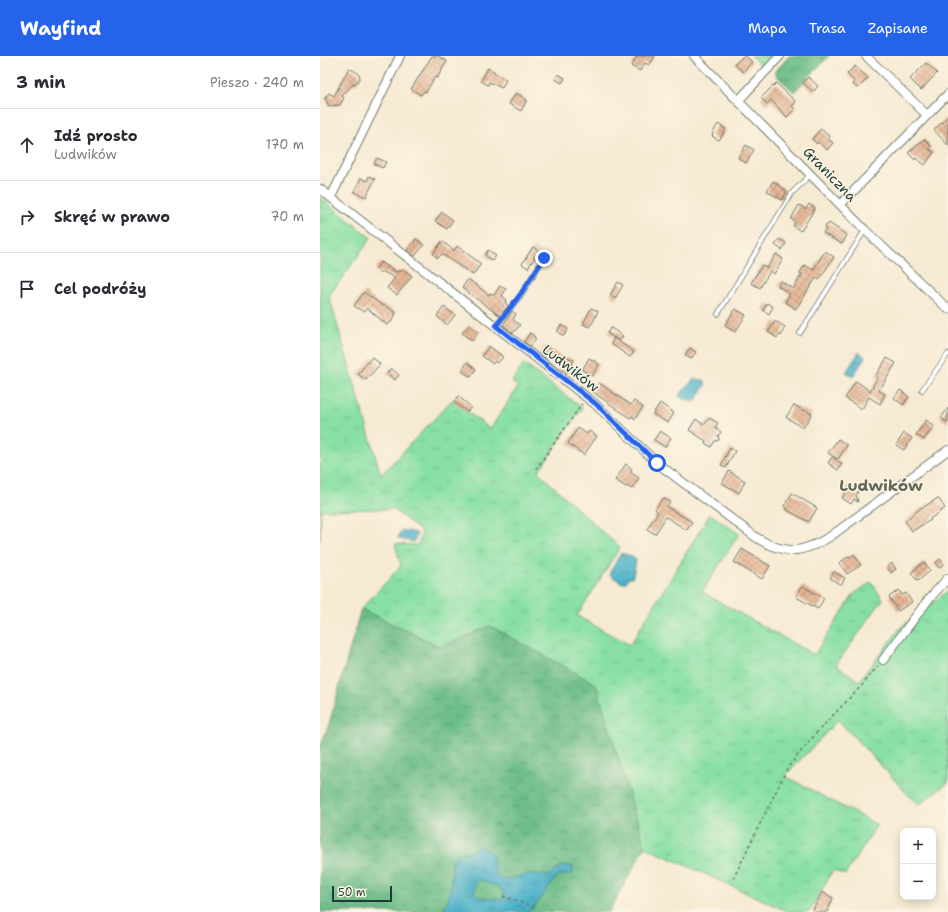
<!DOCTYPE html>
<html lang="pl">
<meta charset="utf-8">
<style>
body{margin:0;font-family:"Shantell Sans",sans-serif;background:#f7f7f7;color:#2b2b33}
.controls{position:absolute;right:12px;bottom:12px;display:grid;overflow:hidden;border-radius:8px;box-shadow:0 2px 10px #0003}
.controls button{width:36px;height:36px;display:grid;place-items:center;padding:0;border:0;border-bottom:1px solid #e1e1e2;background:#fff;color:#2b2b33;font:20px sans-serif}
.scale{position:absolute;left:12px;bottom:10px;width:60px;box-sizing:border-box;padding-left:4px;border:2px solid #1f3d34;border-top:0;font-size:11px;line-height:14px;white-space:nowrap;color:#1f3d34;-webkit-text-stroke:3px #fcf5e5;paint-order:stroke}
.stop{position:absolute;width:12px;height:12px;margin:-9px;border:3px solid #2563eb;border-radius:50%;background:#fff}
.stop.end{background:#2563eb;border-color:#fff;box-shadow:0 1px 4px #0008}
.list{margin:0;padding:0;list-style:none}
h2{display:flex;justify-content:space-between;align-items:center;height:52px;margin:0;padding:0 16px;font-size:17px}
h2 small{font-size:13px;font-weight:400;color:#7c7c81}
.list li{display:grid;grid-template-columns:26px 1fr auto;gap:12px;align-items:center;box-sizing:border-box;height:72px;padding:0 16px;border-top:1px solid #e1e1e2}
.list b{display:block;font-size:15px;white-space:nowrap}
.list p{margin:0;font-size:13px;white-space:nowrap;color:#7c7c81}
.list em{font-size:13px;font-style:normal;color:#7c7c81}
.icon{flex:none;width:22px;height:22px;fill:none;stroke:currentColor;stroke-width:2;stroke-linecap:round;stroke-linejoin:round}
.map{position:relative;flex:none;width:628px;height:856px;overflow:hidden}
header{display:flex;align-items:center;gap:24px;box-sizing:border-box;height:56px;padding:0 20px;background:#2563eb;color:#fff}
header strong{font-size:19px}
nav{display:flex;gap:22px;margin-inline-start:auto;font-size:14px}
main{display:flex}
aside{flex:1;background:#fff}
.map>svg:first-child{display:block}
.grass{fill:url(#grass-tufts);stroke:#548e6c}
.forest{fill:url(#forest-crowns);stroke:#467e5f}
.water{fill:url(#water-ripples);stroke:#34777e;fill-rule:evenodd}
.building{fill:url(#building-cross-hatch)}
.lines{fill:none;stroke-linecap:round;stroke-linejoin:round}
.lane-casing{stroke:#6b7a6c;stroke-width:5.5}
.street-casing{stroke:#6b7a6c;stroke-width:10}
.path{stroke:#6b7a6c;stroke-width:1.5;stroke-dasharray:3 3;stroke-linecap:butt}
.lane{stroke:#fff;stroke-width:4}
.street{stroke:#fff;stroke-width:8}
.route{stroke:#2563eb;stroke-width:5}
.labels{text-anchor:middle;stroke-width:3;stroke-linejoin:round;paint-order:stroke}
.street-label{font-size:14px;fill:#1f3d34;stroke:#fcf5e5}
.quarter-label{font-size:16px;font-weight:bold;fill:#656856;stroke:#fcf5e5}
</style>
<header>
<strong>Wayfind</strong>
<nav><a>Mapa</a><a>Trasa</a><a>Zapisane</a></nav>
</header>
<main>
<aside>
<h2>3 min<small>Pieszo · 240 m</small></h2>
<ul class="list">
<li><svg class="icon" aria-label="ahead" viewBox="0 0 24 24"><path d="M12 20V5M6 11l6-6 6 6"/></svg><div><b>Idź prosto</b><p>Ludwików</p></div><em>170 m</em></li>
<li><svg class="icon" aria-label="right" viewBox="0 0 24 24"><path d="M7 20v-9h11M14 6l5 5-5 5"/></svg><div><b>Skręć w prawo</b></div><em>70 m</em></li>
<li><svg class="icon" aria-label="arrive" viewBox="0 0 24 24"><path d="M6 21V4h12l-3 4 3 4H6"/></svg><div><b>Cel podróży</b></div></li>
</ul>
</aside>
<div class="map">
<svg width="628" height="856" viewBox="0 0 628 856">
<defs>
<pattern id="grass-tufts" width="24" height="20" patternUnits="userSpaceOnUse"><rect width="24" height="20" fill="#88e0a4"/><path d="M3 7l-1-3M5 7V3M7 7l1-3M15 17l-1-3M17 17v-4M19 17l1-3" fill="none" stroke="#75c18e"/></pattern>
<pattern id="forest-crowns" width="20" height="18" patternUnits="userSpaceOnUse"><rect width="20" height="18" fill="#6ebe8a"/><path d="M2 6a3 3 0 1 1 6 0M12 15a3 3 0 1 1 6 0" fill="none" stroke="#5a9c72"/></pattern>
<pattern id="water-ripples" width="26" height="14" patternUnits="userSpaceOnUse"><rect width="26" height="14" fill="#4ab1c9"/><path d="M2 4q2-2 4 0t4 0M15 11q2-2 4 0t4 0" fill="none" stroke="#3d91a4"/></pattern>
<pattern id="building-cross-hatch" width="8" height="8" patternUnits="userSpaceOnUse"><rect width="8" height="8" fill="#e7b796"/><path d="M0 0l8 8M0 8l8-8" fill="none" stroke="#bb967b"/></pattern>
</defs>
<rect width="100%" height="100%" fill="#fcf5e5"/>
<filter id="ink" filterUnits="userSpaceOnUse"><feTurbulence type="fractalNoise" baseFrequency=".025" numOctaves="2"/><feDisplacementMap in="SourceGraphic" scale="8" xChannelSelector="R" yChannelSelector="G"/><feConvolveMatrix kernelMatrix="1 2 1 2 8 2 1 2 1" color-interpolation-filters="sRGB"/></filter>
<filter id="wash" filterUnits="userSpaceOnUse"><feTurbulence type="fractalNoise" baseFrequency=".012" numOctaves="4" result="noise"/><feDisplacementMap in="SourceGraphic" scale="16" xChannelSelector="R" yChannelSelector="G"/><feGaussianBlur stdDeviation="0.9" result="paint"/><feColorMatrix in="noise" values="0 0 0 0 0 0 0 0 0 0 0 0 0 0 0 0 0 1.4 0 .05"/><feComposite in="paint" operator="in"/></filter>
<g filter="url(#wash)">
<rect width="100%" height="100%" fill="#f7ead3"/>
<!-- grass -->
<g class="grass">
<polygon points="431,0 455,0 445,11 441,10"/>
<polygon points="0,141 51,182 9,240 61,419 132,344 170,373 198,331 192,326 204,308 262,352 218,416 287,480 300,491 257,560 310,589 390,458 419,478 382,536 494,599 534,538 551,526 563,543 516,609 539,625 582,570 628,535 628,727 598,749 518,664 465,720 557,769 525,819 513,814 489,856 469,856 325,791 276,631 170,570 121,591 41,553 81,510 75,488 98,489 102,476 73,453 1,454 0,484"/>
</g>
<!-- forest -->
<g class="forest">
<polygon points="469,0 509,0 474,36 454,17"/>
<polygon points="41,553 121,591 170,570 276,628 325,791 289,856 0,856 0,692 9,668"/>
</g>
<!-- water -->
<g class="water">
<polygon points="539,296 545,301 533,321 526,316"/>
<polygon points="374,323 384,324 386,329 375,346 361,342 359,340 360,338"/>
<polygon points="82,474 96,477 97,479 94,486 78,483 80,476"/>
<path d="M301,497L309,499L316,504C316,506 313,521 312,522H308L306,526L302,527L290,519V516Z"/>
<path d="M160,790L173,799L175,818L184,824C202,820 210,815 229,820L241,810H253L252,818L237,820L214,851L207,856H123L130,838L133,804L137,798L147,797ZM160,824L178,831L184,836L183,844L159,841L154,836L155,827Z"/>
</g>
<g id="blocks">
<!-- building -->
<g class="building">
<polygon points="112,0 118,0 127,5 117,22 115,21 106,36 104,35 101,39 91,33"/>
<polygon points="314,0 335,0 329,9 325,7 320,15 311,10 317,1"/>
<polygon points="423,0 426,0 432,6 423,16 415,8"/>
<polygon points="606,7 617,17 601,34 590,23"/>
<polygon points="535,10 548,22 538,32 533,28 535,26 527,18"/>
<polygon points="29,12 39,18 40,22 35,29 33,28 22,40 24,42 20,49 9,50 5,42 9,37 14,40"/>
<polygon points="168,12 175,16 174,17 186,24 182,32 169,26 168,29 161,25"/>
<polygon points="238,18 245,22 242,27 235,23"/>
<polygon points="488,21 498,30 493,36 483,27"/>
<polygon points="456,27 476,46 472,50 475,53 467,61 451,44 447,48 441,42"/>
<polygon points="196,37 207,44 201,55 189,48"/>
<polygon points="628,60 628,89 614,74"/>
<polygon points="398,68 406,73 400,83 398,84 392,80 393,79 392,78"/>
<polygon points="501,73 510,81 508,83 513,87 507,94 498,86 497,88 492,83"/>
<polygon points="604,83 611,90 609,93 614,96 605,109 596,102 595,104 588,97"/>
<polygon points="426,89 434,94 426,107 418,102"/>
<polygon points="57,102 66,106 63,112 54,108"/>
<polygon points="49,120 55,123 46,141 34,136 41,122 47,125"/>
<polygon points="453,125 467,135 462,144 447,135"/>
<polygon points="489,148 495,152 481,175 473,170 475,166 471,163 479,149 486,153"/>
<polygon points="122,156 133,164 127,173 115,165"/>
<polygon points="509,167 527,179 522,188 503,177 506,173 505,170 508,169"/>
<polygon points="96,183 104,189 95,200 87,194"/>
<polygon points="459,183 466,187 462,194 455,189"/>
<polygon points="122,185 134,195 137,190 161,208 153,219 122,198 118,202 113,198"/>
<polygon points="213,191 219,195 208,212 202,208"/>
<polygon points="168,194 176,200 172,205 165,199"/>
<polygon points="505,195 514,201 499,224 496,222 490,231 476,253 465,246 470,238 458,230 461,225 473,233 482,218 480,217 485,209 493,214"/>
<polygon points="456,198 463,203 454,218 450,215 440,232 431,227 442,209 447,212"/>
<polygon points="61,206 76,216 78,215 80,216 83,213 92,220 77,239 67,232 75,222 62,215 61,217 55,213"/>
<polygon points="148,223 169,239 170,237 174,239 180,230 186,233 182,240 187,244 185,246 188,250 180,260 142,232"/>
<polygon points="298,226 303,229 295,243 290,239"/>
<polygon points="44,236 63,250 64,249 68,252 68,251 76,257 72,265 67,269 47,252 44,256 34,250"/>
<polygon points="447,247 453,251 449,258 443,254"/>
<polygon points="124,251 135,259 127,269 117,260"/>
<polygon points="271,252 278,255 272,268 271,268 269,271 263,268"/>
<polygon points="415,253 426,259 415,276 405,270"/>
<polygon points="192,255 196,258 193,264 200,269 193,277 183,269"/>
<polygon points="455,265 465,271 462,277 462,279 458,280 457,282 448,276"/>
<polygon points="149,269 159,276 152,285 142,277"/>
<polygon points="241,269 248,273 244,280 237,276"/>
<polygon points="291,272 303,280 299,285 287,277"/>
<polygon points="210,277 215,281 215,284 210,290 204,286"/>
<polygon points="294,282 314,296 310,301 291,288"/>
<polygon points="169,290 183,301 178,307 175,305 173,308 162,300"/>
<polygon points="225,290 246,303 247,301 254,304 247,317 235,310 220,298"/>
<polygon points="370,292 376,296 371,303 365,299"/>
<polygon points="52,301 60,308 46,324 38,318"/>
<polygon points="269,302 279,308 272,320 262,314"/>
<polygon points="567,302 576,307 559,335 565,338 560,348 549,341 542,353 525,342 536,325 550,335 558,321 556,319"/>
<polygon points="147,306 156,313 151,321 142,315"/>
<polygon points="71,312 79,319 75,324 67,317"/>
<polygon points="279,327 311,349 314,345 323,351 315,363 312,360 310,362 273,336"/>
<polygon points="580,334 589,341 583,349 574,342"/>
<polygon points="138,340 151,351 147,356 134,346"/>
<polygon points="340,347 354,357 348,367 333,358"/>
<polygon points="474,349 484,355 485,354 492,358 483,372 466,361"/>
<polygon points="628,352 628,367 621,362"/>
<polygon points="389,362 398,367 395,372 401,376 398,380 399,384 395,385 391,391 385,387 386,385 369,374 376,363 384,369"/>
<polygon points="606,364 614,370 604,384 596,379"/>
<polygon points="258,372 267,378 269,375 277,380 264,399 248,387"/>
<polygon points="340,375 351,382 345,391 334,384"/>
<polygon points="584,377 592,382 584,394 576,389"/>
<polygon points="518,383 527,389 518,403 508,397"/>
<polygon points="410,392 415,395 406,412 401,409"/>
<polygon points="512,401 522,408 518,414 508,407"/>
<polygon points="306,408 312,413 310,416 319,422 312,433 307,430 306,431 295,424"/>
<polygon points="409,415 425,425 419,437 402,427"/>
<polygon points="530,429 539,434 536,439 538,446 534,443 531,448 522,442"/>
<polygon points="472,437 497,452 489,466 467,454 468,453 464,450"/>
<polygon points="343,442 350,446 347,451 372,466 367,474 346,461 335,478 327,473 338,456 335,453"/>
<polygon points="618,442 625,452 610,463 611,464 592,475 585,465 602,451 602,452"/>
<polygon points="422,493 450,510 442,523 414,506"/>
<polygon points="534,498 541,509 527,518 519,507 529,500 530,501"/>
<polygon points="620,503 624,508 619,512 615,507"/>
<polygon points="604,506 610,515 598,525 591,517"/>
<polygon points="572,507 576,513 571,517 567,511"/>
<polygon points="514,516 525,522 521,529 510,522"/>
<polygon points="482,530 504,542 498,553 476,541"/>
<polygon points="579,534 582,539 586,537 592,546 578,555 569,541"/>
<polygon points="502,836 513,842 507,856 492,856"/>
</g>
</g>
</g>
<g filter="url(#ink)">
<use href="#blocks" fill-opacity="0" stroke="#6b7a6c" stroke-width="1"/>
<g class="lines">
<!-- lane casing -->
<g class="lane-casing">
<g id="lane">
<polyline points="398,258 472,137 490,119"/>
<polyline points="176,270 201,239 224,202"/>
<polyline points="480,277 545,174"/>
<polyline points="602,334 628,298"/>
</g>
</g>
<!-- street casing -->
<g class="street-casing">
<g id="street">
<polyline points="374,0 545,174 628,253"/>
<polyline points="546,0 607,59"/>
<polyline points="419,44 460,0"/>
<path d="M0,133L275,348L337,407L437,482C466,500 483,497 511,480L628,394"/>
<polyline points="11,141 80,0"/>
<polyline points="521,148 628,38"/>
<polyline points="563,604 608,544 628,522"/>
</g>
</g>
<!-- path -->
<g class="path">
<polyline points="216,413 262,348"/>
<polyline points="413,823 468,711 498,675 544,627 558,610"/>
<polyline points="183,840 214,851"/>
</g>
<!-- lane -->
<use href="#lane" class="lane"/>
<!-- street -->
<use href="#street" class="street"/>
</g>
</g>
<g class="lines" filter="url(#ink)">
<!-- route -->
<polyline class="route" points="224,202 200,239 176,270 276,348 337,407"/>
</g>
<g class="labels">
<!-- street labels -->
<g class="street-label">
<text transform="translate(510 118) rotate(46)" y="5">Graniczna</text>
<text transform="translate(251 312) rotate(38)" y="5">Ludwików</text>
</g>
<!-- quarter labels -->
<g class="quarter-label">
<text x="561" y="435">Ludwików</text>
</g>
</g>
</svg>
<div class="controls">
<button>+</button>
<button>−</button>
</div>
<div class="scale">50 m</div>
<div class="stop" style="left:337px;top:407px"></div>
<div class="stop end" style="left:224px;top:202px"></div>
</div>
</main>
